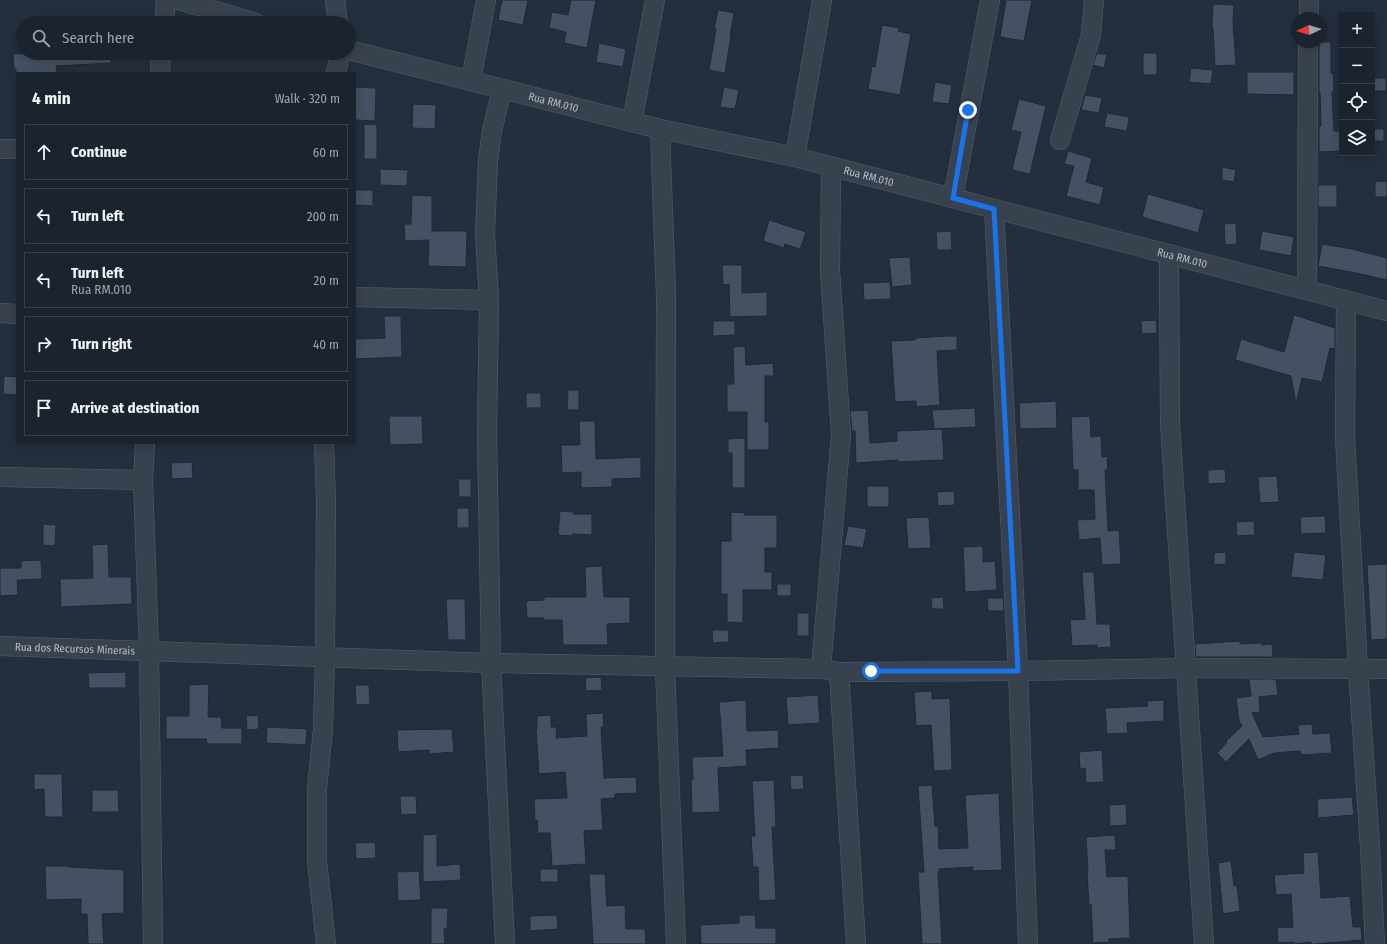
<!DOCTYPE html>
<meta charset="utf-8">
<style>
body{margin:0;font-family:"Fira Sans Condensed",sans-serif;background:#282f3a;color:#f1f3f6}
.controls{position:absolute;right:12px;top:12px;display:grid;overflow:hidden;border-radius:0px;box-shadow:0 2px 10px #0003}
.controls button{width:36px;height:36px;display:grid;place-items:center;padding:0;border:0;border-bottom:1px solid #39404a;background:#1b232e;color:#f1f3f6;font:20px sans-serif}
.compass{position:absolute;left:1291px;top:12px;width:36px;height:36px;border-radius:50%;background:#1b232e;box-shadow:0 2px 10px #0003;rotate:266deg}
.stop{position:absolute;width:12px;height:12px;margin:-9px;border:3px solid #1a73e8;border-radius:50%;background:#fff}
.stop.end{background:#1a73e8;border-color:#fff;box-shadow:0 1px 4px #0008}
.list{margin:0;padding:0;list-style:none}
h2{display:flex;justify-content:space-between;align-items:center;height:52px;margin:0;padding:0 16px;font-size:17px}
h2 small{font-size:13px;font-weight:400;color:#a0a4aa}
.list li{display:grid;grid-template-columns:26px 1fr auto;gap:12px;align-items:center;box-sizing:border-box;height:56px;margin:0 8px 8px;padding:0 8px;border:1px solid #39404a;border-radius:0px}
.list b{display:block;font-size:15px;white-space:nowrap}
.list p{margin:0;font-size:13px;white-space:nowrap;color:#a0a4aa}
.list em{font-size:13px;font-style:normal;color:#a0a4aa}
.icon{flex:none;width:22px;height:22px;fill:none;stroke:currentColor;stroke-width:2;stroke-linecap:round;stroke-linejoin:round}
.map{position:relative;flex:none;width:1387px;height:944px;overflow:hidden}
.search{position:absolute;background:#1b232e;box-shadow:0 2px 10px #0003;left:16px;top:16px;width:340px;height:44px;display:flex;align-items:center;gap:10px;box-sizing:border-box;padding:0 14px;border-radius:22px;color:#a0a4aa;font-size:15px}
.panel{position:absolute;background:#1b232e;box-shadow:0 2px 10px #0003;left:16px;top:72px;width:340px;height:372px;border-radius:0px}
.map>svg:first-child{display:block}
.building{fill:#455162;stroke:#1f2835}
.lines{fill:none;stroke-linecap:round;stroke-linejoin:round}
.street-casing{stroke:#565f6c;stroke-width:20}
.street{stroke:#38414e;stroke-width:19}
.route{stroke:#1a73e8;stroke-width:5}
.labels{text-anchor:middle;stroke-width:4;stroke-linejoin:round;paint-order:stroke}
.street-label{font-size:11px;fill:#b4bcc9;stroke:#1d2633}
</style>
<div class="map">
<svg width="1387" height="944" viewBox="0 0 1387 944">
<rect width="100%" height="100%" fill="#242f3e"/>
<!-- building -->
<g class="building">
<polygon points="502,0 528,0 523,25 498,20"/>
<polygon points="571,0 596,0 587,48 564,43 566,32 549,28 552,12 568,15"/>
<polygon points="1006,0 1032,0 1024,41 1000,37"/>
<polygon points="1213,4 1234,5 1233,22 1236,65 1215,66 1213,28 1212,27"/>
<polygon points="718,10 734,13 730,36 731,36 725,73 709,70 716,29 714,29"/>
<polygon points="882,25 899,28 898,31 911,34 900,95 868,89 872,66 875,67"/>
<polygon points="1319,42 1331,42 1331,73 1333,73 1334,91 1332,92 1334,131 1342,131 1342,151 1319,152 1319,126 1321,126 1320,92 1319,92"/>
<polygon points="599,43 626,49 623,67 596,62"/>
<polygon points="40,53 111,53 111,63 56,66 57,73 16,73 16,69 14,69 13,54"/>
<polygon points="1097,53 1107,55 1104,68 1093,65"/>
<rect x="1143" y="53" width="14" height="22"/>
<polygon points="1191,68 1213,70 1211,84 1189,82"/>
<polygon points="1247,72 1294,72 1294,95 1247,94"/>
<rect x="1374" y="78" width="12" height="13"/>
<polygon points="935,82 952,85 949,104 932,102"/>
<polygon points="355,87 376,88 375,121 355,120"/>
<polygon points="724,87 739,90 735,109 720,107"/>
<polygon points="1085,95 1102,98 1099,113 1081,110"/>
<polygon points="1019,99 1046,106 1030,174 1012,170 1021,132 1011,130"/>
<polygon points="413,104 436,105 435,129 412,128"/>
<polygon points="1107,113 1129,117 1127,131 1104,127"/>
<polygon points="364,124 377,125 377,159 364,159"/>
<rect x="1372" y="129" width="12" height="12"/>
<polygon points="1068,151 1092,158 1086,182 1104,187 1100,205 1066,196 1074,166 1064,164"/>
<polygon points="1222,167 1236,170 1234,182 1222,180"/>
<polygon points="380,169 408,170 407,186 380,185"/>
<polygon points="1387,181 1387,197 1375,197 1375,182"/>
<rect x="1318" y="185" width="19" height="22"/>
<polygon points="355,190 373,190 373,206 355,205"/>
<polygon points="1148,194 1204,210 1198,233 1142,217"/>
<polygon points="412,195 432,196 432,231 467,231 466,267 428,266 429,240 405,241 404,224 411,224"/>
<polygon points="769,220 806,232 800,249 785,244 784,248 763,241"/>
<polygon points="1236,223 1237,244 1225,245 1224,224"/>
<polygon points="951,231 952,250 937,250 936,232"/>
<polygon points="1262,231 1294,237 1291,256 1259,250"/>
<polygon points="1322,244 1352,249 1387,258 1387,280 1356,273 1318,266"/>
<polygon points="910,257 912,285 892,287 889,258"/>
<polygon points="722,265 742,265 742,293 767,292 767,316 730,317 729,284 723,285"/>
<polygon points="890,282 891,299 864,300 863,283"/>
<polygon points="1294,315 1335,328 1335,349 1330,348 1322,382 1302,378 1296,404 1291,376 1235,360 1241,339 1284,352"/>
<polygon points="384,316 401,316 402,357 355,359 355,339 385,338"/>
<polygon points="1156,320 1157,333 1142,334 1141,321"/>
<polygon points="713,321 735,321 735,335 713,336"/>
<polygon points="947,336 957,336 957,350 937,351 940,405 916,407 916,401 895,402 891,341 915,340 915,338"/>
<polygon points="745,346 746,365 773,363 774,376 765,376 765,422 769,422 769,450 747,450 747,412 727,412 727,384 734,384 733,347"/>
<polygon points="4,376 17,377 17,395 3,394"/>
<polygon points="568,390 579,390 579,410 567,410"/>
<rect x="526" y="393" width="15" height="15"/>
<polygon points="1056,401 1057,428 1020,429 1019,403"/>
<polygon points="975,408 976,427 934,429 932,410"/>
<polygon points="868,410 870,443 897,441 897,431 942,429 944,460 898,462 898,460 856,463 855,431 852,431 850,411"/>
<polygon points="389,416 422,416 423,444 390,445"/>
<polygon points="1090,416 1091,437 1101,436 1102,457 1107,456 1108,470 1105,470 1108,531 1119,530 1121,564 1102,565 1100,538 1079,540 1077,520 1095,519 1094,490 1078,490 1078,470 1073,470 1071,417"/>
<polygon points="579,421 595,421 596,459 641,457 641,478 612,479 612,487 581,488 581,472 562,473 561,445 580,445"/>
<polygon points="745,438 745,488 732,488 732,453 728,453 728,439"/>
<polygon points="192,462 193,478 172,479 171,463"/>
<polygon points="1225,469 1226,483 1208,484 1208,470"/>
<polygon points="1277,476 1279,502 1260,503 1258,477"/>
<polygon points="458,479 471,479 471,497 459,497"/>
<rect x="867" y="486" width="22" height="21"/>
<polygon points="954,491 955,505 938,506 937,492"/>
<rect x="457" y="508" width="12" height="20"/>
<polygon points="560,511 574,512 573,514 592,514 592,535 572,534 572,536 558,535"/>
<polygon points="731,512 745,513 744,515 777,515 777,548 765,548 765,572 772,572 772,590 743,590 743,623 727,622 727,594 721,594 721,541 731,541"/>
<polygon points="1325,516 1326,533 1301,534 1300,517"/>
<polygon points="929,517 931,548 908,549 906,518"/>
<polygon points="1254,521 1255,535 1237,536 1236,522"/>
<polygon points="43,524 56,525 55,546 43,545"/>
<polygon points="848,526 867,529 863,548 844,545"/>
<polygon points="108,544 109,577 131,577 132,604 61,607 60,579 93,578 92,545"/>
<polygon points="983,546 983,562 995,561 997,590 965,592 963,547"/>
<polygon points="1226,552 1226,564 1214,565 1214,553"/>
<polygon points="1294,552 1326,555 1323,580 1291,577"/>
<polygon points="41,560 42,579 17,580 18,595 0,596 0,568 21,568 21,561"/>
<polygon points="1387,564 1387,639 1371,640 1367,565"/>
<polygon points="602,566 604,597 630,597 630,623 607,624 608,645 563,645 562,620 544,620 544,618 527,618 526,601 544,600 544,597 586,597 585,567"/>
<polygon points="1082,572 1094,572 1097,624 1110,624 1111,647 1097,648 1097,645 1072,646 1070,620 1085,619"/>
<rect x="777" y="584" width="14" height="12"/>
<polygon points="943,597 944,609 932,609 931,598"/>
<polygon points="987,598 1003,598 1004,611 988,611"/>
<polygon points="446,599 465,599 466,640 448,640"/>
<rect x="797" y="613" width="12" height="23"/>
<polygon points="712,630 728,630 729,642 713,643"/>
<polygon points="1240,641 1240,644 1262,643 1262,645 1272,644 1273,657 1196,657 1195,644"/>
<polygon points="126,672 126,688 89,688 88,673"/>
<polygon points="601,677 602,690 586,691 585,678"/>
<polygon points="1249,679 1276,679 1278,695 1259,697 1260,712 1252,713 1263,737 1299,734 1298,725 1312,724 1313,734 1330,733 1332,753 1301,755 1300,751 1274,753 1258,760 1249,739 1226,762 1217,753 1227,742 1226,741 1242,726 1239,721 1236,698 1251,696"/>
<polygon points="209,684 208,717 221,717 222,728 242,728 242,744 207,744 206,739 166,739 166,716 189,716 189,685"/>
<polygon points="355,685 369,685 370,704 356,705"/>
<polygon points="932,691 932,699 950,698 952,770 934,771 931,725 916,726 914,692"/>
<polygon points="818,695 820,723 788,725 786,697"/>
<polygon points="746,700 747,731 778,730 779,748 746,750 747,766 718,768 720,812 692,813 691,779 693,779 692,757 723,756 719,702"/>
<polygon points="1164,700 1164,721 1127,723 1128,733 1107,734 1105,708 1148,706 1147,701"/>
<polygon points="603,713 604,727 601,727 604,778 636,777 637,793 615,794 615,798 601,799 603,830 584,831 586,864 552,866 550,833 538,833 537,820 535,821 534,799 567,798 565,772 539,774 536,729 537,729 537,716 551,715 551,727 557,727 556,738 587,736 586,714"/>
<polygon points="258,715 259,729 247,730 246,716"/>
<polygon points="267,727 307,729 306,745 266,743"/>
<polygon points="452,729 454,752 429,754 429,750 398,752 397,730"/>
<polygon points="1102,750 1104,782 1086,783 1085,768 1080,769 1079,752"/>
<polygon points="34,774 62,774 63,817 45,817 44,789 34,790"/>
<polygon points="803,775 804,789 791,790 790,776"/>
<polygon points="774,780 776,827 772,827 776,900 759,901 758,867 753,867 751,836 755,836 752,781"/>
<polygon points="932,785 935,826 938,826 939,849 968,848 965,795 999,793 1002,870 973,871 973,867 939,869 939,871 938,872 942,944 922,944 918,872 924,872 918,786"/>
<polygon points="92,790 118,790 119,812 92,812"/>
<polygon points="400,796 416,796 417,814 401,815"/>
<polygon points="1352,797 1354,815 1318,818 1317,799"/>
<polygon points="1126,804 1127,825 1110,826 1109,805"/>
<polygon points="437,834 437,866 460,864 461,880 423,882 423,835"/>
<polygon points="1115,835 1116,850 1105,850 1107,877 1128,876 1130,938 1109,939 1109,942 1093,943 1091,904 1089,905 1087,873 1088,873 1086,837"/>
<polygon points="375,842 376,858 356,859 355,843"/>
<polygon points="1318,852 1321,898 1350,896 1353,927 1361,927 1362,940 1315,944 1311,944 1311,942 1294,944 1294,942 1278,943 1277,928 1293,927 1291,894 1276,895 1274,875 1304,873 1303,853"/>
<polygon points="1231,861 1234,886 1237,886 1240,911 1223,914 1218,863"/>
<polygon points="45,866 68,866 68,867 124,870 124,913 102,914 104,944 88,944 87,914 81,914 81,899 46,900"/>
<rect x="540" y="869" width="18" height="13"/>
<polygon points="419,871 421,900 398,901 397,872"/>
<polygon points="589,874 605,874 607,906 625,905 626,929 645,929 646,944 593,944"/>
<polygon points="431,908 448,908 447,929 444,929 445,944 431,944"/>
<polygon points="557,915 558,929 530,931 530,916"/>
<polygon points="739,915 755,915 756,928 776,928 776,944 701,944 700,925 739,923"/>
</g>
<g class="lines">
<!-- street casing -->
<g class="street-casing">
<g id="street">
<polyline points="178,0 256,23"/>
<polyline points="335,0 338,23"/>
<polyline points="1309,18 1309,0"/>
<polyline points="164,23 166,0"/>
<path id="s1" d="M349,50L660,129L795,157L1387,311"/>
<polyline points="160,73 161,53"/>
<polyline points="336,73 340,53"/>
<polyline points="471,81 486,0"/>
<polyline points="502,89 492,131 488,161 485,234 489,300 487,433 491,663 505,944"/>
<polyline points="632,122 655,0"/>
<polyline points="660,129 666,296 665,667 676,944"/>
<polyline points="1060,140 1091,35 1094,0"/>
<polyline points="0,149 17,149"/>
<polyline points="795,157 817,30 822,0"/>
<polyline points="953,198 990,0"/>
<polyline points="994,209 1018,671 1028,944"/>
<polyline points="1169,254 1170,424 1204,944"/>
<polyline points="1307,290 1308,42"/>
<polyline points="355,297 489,300"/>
<polyline points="1346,301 1345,437 1358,668 1370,847 1375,944"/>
<polyline points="0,313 17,314"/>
<polyline points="145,443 143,480 149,652 153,944"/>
<polyline points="324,443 326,501 325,658 323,730 317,789 317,861 326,944"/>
<polyline points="0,477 143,480"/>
<path id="s2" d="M0,646L491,663L821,669L839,672L1018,671L1186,668L1387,669"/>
<polyline points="821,669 841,434 830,271 831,166"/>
<polyline points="839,672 856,944"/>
</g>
</g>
<!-- street -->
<use href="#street" class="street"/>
</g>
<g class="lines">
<!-- route -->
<polyline class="route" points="871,671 1018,671 994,209 953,198 968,110"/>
</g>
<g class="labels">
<!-- street labels -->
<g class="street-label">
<text dy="4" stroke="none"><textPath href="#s1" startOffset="211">Rua RM.010</textPath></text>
<text dy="4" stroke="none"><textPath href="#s1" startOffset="535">Rua RM.010</textPath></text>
<text dy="4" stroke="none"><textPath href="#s1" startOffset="859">Rua RM.010</textPath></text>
<text dy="4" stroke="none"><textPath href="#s2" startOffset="75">Rua dos Recursos Minerais</textPath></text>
</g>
</g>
</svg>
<div class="controls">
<button>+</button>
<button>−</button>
<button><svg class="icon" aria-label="locate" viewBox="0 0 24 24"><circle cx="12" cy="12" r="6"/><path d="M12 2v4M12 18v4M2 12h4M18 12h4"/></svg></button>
<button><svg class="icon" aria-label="layers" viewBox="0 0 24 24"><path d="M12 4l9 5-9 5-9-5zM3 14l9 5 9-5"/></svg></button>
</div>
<svg class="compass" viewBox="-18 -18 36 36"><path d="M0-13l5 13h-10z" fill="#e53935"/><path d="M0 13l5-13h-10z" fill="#a0a4aa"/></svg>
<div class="stop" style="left:871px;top:671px"></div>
<div class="stop end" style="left:968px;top:110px"></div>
<div class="search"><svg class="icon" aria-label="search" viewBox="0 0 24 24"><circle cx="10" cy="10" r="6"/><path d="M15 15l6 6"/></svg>Search here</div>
<section class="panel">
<h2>4 min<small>Walk · 320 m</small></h2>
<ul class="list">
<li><svg class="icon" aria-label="ahead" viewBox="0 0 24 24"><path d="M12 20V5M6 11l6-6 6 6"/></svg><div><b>Continue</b></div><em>60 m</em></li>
<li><svg class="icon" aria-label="left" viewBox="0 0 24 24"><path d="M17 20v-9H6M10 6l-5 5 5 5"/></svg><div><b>Turn left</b></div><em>200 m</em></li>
<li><svg class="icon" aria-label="left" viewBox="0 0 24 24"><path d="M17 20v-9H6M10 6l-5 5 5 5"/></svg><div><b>Turn left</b><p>Rua RM.010</p></div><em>20 m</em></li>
<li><svg class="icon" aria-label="right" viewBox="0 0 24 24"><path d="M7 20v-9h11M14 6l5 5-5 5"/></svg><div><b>Turn right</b></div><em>40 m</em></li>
<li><svg class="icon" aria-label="arrive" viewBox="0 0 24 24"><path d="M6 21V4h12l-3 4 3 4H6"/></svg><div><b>Arrive at destination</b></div></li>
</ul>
</section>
</div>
